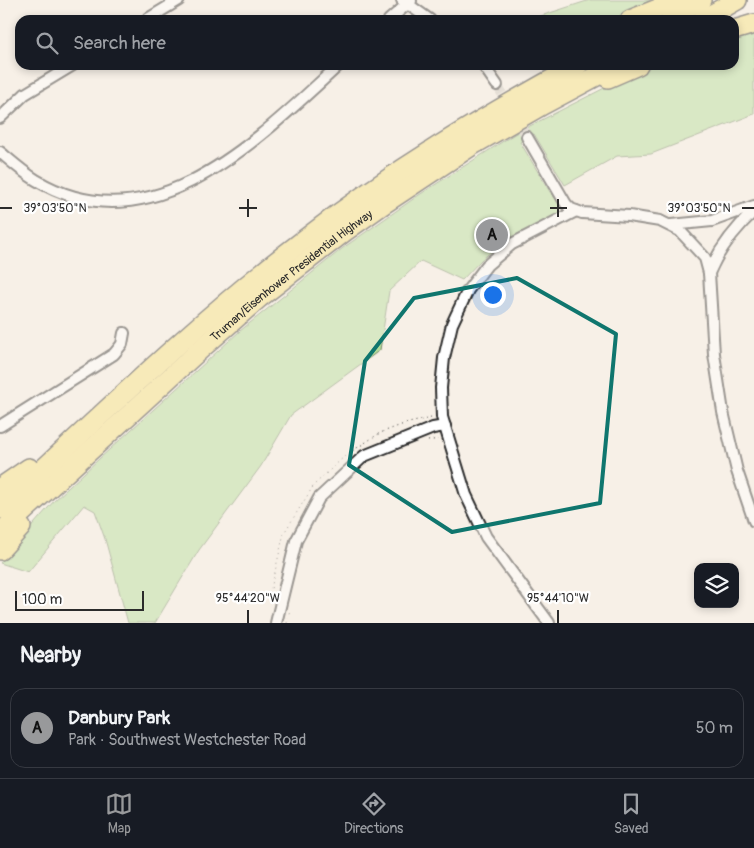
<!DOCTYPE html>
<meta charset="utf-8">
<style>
body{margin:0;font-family:Pangolin,sans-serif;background:#242831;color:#f1f3f6}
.controls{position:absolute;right:15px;bottom:15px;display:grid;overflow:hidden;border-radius:10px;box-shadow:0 2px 8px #0003}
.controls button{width:45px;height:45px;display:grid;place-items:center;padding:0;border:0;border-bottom:1px solid #363941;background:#171b24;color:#f1f3f6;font:25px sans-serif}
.scale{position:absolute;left:15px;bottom:12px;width:129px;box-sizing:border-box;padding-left:5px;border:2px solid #2b2b2b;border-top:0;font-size:14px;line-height:18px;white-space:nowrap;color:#2b2b2b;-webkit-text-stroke:4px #fff;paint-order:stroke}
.you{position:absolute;left:492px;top:294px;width:18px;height:18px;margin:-12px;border:4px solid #fff;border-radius:50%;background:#1a73e8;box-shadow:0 0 0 8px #1a73e833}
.badge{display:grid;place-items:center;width:32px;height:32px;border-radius:50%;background:#98999b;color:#111;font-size:16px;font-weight:700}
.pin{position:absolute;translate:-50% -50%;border:2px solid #fff;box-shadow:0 1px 5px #0006}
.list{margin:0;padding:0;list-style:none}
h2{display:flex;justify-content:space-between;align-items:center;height:65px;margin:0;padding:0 20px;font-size:21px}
h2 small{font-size:16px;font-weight:400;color:#9ea1a6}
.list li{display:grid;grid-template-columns:32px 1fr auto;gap:15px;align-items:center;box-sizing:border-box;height:80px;margin:0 10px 10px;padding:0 10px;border:1px solid #363941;border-radius:15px}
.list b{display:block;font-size:19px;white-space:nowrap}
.list p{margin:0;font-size:16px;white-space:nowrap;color:#9ea1a6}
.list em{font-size:16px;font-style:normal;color:#9ea1a6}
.icon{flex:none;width:28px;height:28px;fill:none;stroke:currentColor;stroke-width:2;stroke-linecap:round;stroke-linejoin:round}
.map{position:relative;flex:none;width:754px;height:623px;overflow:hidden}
.search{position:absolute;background:#171b24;box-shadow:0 2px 8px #0003;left:15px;right:15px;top:15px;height:55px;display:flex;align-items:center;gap:12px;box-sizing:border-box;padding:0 18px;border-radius:15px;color:#9ea1a6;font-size:19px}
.sheet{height:155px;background:#171b24}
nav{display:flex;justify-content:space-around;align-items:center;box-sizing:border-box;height:70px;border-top:1px solid #363941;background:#171b24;font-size:14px;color:#9ea1a6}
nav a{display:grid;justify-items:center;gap:2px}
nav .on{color:#98999b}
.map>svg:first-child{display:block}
.green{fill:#b4de9b;stroke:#708463}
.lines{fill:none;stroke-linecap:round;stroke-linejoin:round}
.street-tunnel{stroke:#cec9c1;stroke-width:10;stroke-dasharray:10 5;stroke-linecap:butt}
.street-casing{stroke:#2b2b2b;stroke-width:14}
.highway-casing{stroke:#2b2b2b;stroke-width:22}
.path{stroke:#2b2b2b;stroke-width:1;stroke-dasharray:1 4;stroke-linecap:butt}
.street{stroke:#fff;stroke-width:10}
.highway{stroke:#f7e281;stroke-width:19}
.marked{fill:none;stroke:#0f766e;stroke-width:4;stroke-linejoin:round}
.ticks{fill:none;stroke:#2b2b2b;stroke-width:2}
.labels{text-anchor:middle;stroke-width:4.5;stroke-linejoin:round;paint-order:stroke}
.street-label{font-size:12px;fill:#2b2b2b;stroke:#fff}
.ticks-label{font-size:12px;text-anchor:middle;fill:#2b2b2b;stroke:#fff;stroke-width:4.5;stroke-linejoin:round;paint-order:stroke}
</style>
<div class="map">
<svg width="754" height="623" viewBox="0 0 754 623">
<rect width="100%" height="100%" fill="#f7f0e7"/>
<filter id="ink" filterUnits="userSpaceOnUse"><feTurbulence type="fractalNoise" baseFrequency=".02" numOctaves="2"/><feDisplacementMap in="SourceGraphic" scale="10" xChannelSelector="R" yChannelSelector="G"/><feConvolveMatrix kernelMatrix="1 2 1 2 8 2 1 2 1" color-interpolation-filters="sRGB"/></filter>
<g filter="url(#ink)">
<!-- green -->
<g class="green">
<polygon points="590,0 657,0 611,20 528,20"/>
<polygon points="754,30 754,114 651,154 617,156 565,185 534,134 520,142 550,192 558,201 559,208 558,214 503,242 481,260 462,280 421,261 389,291 380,350 291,415 261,466 199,550 155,623 128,623 105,539 95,511 84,505 28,572 0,563 54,501 99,459 240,331 343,248 419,195 516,133 632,74 654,65 734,65 734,36"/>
</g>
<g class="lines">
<!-- street-tunnel -->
<polyline class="street-tunnel" points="497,85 527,137"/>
<!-- street casing -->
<g class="street-casing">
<g id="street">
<polyline points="402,0 430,20"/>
<polyline points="146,20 179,0"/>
<polyline points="389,20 411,1"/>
<polyline points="483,65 497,85"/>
<polyline points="0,118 25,94 73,65"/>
<polyline points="527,137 566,204 571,209 582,213 629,216 660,221 680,231 705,258 709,273 714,354 723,412 737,471 754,521"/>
<path d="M0,152C12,162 23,172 36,180C152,250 260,137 339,65"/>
<polyline points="671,225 712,221 754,206"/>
<path d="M709,273C719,249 735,229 754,211"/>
<polyline points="0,426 114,354 122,344 124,333"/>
<polyline points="276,623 296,541 319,498 364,456 433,428 445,426"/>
<polyline points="549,623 486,537 466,495 442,417 441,388 444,358 452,324 468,290 487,265 512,244 576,211"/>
</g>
</g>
<!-- highway casing -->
<g class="highway-casing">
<g id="highway">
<polyline points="671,16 701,0"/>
<polyline points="630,20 680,0"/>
<polyline points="702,20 737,0"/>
<polyline points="734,30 754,24"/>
<polyline points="608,78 638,65"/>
<polyline points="0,488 29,468"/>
<path d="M0,509C100,417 197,321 305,239C391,172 483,117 578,65"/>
<path id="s1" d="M0,533L202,348L259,298L344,232L385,203L471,146L544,104L617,65"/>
<polyline points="0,550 21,527"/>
</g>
</g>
<!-- path -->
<g class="path">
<polyline points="428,441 438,439"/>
<polyline points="270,593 284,533 314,485 346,455 380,433 404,424 431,418"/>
<polyline points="287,623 290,609"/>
</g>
<!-- street -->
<use href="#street" class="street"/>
<!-- highway -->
<use href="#highway" class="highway"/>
</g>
</g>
<!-- marked area -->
<path d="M0 0H754V623H0ZM517,278L616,334L600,503L452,532L349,465L365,361L414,298Z" fill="#f7f0e7" fill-opacity=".55" fill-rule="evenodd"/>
<path class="marked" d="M517,278L616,334L600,503L452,532L349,465L365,361L414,298Z"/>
<!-- ticks -->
<path class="ticks" d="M248,199V217M558,199V217M0,208H12M239,208H257M550,208H567M742,208H754M248,610V623M558,610V623"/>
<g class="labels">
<!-- street labels -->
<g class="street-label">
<text dy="4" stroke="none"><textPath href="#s1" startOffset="389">Truman/Eisenhower Presidential Highway</textPath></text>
</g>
</g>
<g class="ticks-label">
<text x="55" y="212">39°03'50"N</text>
<text x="699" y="212">39°03'50"N</text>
<text x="248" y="602">95°44'20"W</text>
<text x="558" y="602">95°44'10"W</text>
</g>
</svg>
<div class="controls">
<button><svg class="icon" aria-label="layers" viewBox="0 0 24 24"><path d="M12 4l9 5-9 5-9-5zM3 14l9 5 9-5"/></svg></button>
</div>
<div class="scale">100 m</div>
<div class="you"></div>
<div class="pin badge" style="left:492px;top:235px">A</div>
<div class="search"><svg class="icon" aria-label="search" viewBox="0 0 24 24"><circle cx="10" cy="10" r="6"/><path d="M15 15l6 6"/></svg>Search here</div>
</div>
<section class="sheet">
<h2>Nearby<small></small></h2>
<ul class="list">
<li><span class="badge">A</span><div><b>Danbury Park</b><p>Park · Southwest Westchester Road</p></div><em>50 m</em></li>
</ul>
</section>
<nav>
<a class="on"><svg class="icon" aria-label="map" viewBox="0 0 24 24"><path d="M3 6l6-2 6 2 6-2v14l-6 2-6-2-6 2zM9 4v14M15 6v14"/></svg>Map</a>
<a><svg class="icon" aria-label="directions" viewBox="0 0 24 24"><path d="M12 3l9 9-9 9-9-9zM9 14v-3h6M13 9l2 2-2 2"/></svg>Directions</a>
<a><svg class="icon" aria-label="saved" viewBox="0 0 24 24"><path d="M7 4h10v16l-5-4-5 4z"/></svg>Saved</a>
</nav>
